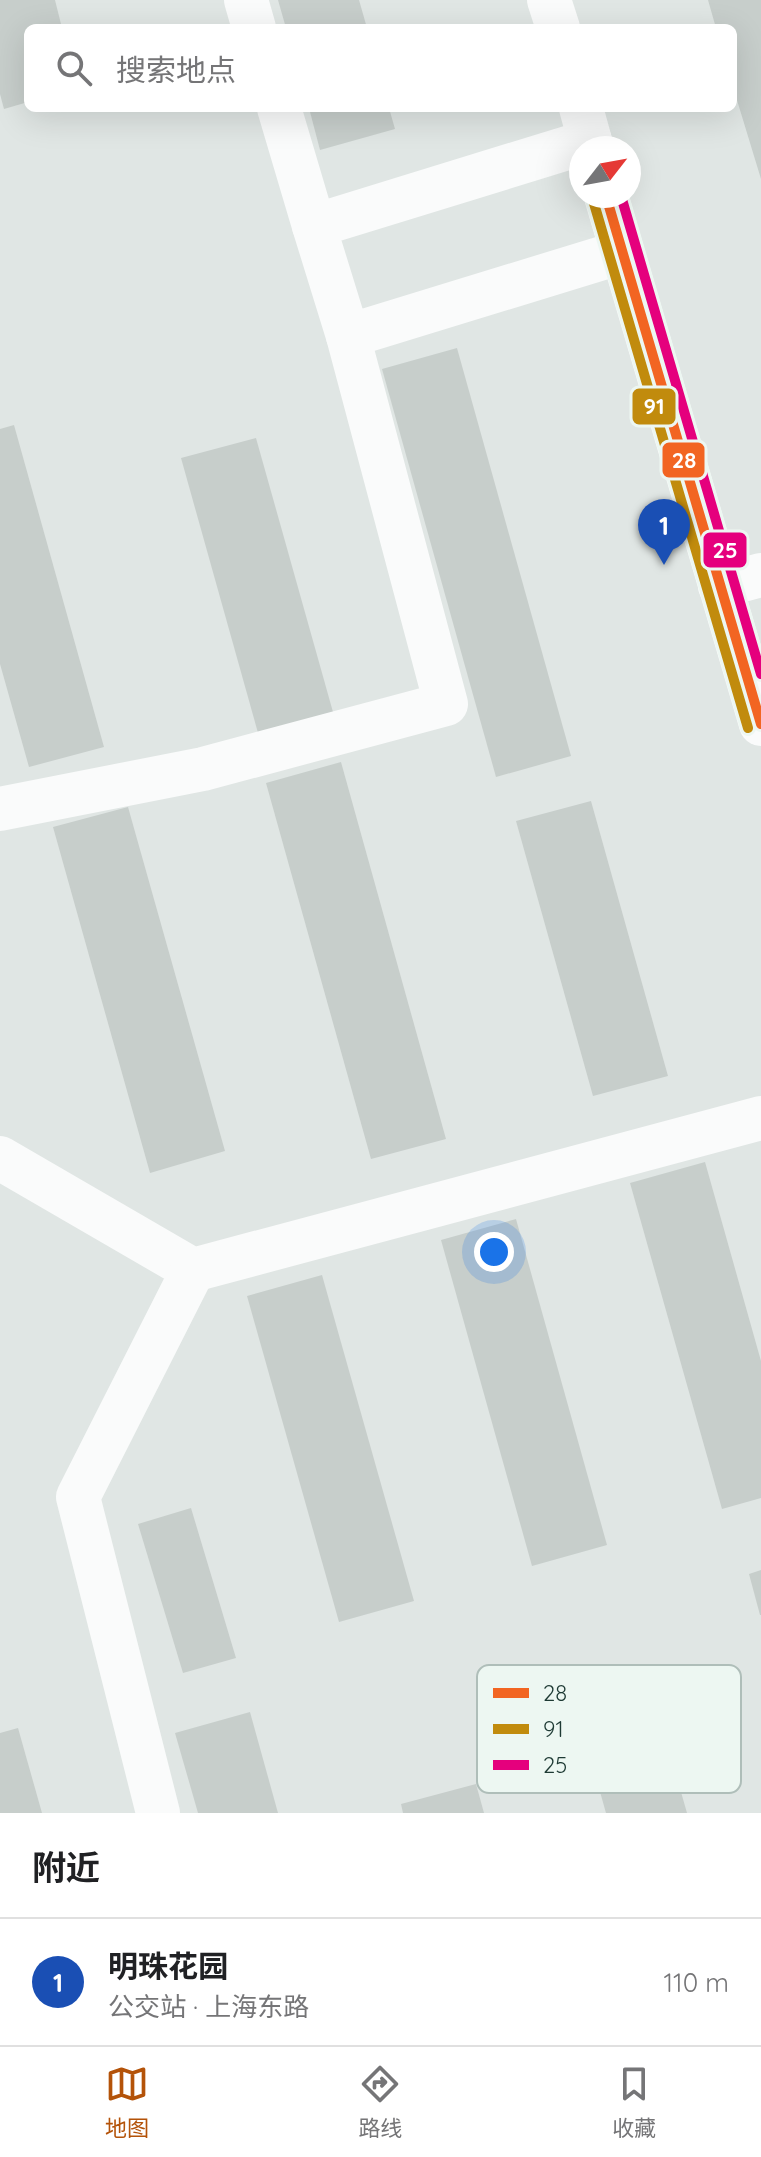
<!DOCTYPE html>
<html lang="zh">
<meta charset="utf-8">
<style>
body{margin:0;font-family:Quicksand,"Noto Sans SC",sans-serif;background:#f6f6f6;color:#202124}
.compass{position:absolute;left:569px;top:136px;width:72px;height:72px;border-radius:50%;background:#fff;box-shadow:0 8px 32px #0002;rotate:59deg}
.you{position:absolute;left:494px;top:1252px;width:28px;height:28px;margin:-20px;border:6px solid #fff;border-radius:50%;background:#1a73e8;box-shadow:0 0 0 12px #1a73e833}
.badge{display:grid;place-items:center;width:52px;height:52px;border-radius:50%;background:#b45309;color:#fff;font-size:26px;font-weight:700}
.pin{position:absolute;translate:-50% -66px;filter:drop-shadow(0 2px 4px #0008)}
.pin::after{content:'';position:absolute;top:42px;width:28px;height:24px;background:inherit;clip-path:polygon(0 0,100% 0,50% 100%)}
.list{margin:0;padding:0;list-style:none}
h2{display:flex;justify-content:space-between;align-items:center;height:104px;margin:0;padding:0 32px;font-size:34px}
h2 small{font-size:26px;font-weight:400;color:#757577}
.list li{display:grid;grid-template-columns:52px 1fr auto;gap:24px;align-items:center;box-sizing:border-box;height:128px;padding:0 32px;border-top:2px solid #e0e0e0}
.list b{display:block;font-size:30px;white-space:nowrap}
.list p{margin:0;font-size:26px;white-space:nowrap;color:#757577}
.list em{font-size:26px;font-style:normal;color:#757577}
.icon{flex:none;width:44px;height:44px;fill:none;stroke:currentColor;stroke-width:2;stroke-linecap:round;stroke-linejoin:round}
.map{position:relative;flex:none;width:761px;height:1813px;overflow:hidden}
.search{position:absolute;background:#fff;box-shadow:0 8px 32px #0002;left:24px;right:24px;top:24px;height:88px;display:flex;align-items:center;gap:20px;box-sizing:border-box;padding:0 28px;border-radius:12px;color:#757577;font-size:30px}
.sheet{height:232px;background:#fff}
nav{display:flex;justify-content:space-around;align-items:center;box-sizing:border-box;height:112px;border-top:2px solid #e0e0e0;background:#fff;font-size:22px;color:#757577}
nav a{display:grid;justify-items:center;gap:4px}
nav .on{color:#b45309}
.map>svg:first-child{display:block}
.building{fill:#c7cecb}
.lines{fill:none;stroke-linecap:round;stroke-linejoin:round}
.minor{stroke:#fafbfb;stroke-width:44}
.tertiary{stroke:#fafbfb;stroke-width:44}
.bus-1-casing{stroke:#edf7f2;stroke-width:16}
.bus-2-casing{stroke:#edf7f2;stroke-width:16}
.bus-3-casing{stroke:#edf7f2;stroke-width:16}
.bus-1{stroke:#f26522;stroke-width:10}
.bus-2{stroke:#c18b0d;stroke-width:10}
.bus-3{stroke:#e5007d;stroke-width:10}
.key{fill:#edf7f2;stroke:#afbeb9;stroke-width:2}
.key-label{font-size:22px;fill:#1e3a34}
.line-badge{stroke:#edf7f2;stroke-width:3}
.badge-label{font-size:22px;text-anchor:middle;font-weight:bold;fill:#fff}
</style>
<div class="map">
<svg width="761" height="1813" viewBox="0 0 761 1813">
<rect width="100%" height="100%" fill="#e0e6e4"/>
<!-- building -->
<g class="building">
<polygon points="0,0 55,0 62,28 28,28 28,102 4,109 0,94"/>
<polygon points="278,0 359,0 367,28 286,28"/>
<polygon points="708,0 761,0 761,179 733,87 733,28 716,28"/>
<polygon points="309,108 389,108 395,129 320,150"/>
<polygon points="457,348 571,756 496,777 382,369"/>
<polygon points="14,425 104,747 29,767 0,664 0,429"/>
<polygon points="256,438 333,712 258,733 181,458"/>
<polygon points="341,762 446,1139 371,1159 266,783"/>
<polygon points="591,801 668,1076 593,1096 516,821"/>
<polygon points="128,807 225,1151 150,1173 53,827"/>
<polygon points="705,1162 761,1361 761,1498 722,1509 630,1183"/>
<polygon points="516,1219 607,1545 532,1566 441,1240"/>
<polygon points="322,1275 414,1601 339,1622 247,1296"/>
<polygon points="191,1508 236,1658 183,1673 138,1524"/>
<polygon points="761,1570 761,1615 760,1615 749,1574"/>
<polygon points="250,1712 278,1813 198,1813 175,1733"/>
<polygon points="661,1722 687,1813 606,1813 586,1742"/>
<polygon points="18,1728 42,1813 0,1813 0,1733"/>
<polygon points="476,1784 484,1813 403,1813 401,1804"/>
</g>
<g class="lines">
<!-- minor -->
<g class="minor">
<polyline points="246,0 254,28"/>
<polyline points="279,108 314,226"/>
<polyline points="590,141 314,226 348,336 622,252"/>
<polyline points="720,586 761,575"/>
<polyline points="0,809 203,769 446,704 348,336"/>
<polyline points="0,1158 193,1270 761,1118"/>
<polyline points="158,1813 78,1497 193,1270"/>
</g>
<!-- tertiary -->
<g class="tertiary">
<polyline points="549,0 558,28"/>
<polyline points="581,108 592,148"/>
<polyline points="606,196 761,724"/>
</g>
<!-- bus-1 casing -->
<g class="bus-1-casing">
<polyline id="bus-1" points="606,196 761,724"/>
</g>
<!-- bus-2 casing -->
<g class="bus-2-casing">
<polyline id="bus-2" points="593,200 748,728"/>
</g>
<!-- bus-3 casing -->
<g class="bus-3-casing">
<polyline id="bus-3" points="621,196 761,674"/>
</g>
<!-- bus-1 -->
<use href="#bus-1" class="bus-1"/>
<!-- bus-2 -->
<use href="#bus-2" class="bus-2"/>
<!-- bus-3 -->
<use href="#bus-3" class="bus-3"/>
</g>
<!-- legend -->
<rect x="477" y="1665" width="264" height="128" rx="12" class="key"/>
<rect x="493" y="1688" width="36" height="10" fill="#f26522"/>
<rect x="493" y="1724" width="36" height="10" fill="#c18b0d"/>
<rect x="493" y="1760" width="36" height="10" fill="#e5007d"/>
<g class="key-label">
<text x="543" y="1701">28</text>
<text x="543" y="1737">91</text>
<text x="543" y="1773">25</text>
</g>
<g class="line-badge">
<rect x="631" y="387" width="46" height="39" rx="8" fill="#c18b0d"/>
<rect x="661" y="441" width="45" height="38" rx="8" fill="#f26522"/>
<rect x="702" y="531" width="46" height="38" rx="8" fill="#e5007d"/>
</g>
<g class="badge-label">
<text x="654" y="414">91</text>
<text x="684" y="468">28</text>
<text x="725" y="558">25</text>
</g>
</svg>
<svg class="compass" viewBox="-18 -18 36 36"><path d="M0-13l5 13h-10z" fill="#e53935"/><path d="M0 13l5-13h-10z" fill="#757577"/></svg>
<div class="you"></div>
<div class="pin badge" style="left:664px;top:565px;background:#1a4fb4">1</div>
<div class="search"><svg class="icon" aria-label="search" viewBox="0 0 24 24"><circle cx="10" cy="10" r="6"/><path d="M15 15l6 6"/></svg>搜索地点</div>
</div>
<section class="sheet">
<h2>附近<small></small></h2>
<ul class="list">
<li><span class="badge" style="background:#1a4fb4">1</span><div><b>明珠花园</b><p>公交站 · 上海东路</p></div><em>110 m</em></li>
</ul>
</section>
<nav>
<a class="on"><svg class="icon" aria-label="map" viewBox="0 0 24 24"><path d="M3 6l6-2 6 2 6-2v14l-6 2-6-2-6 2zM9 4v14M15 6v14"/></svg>地图</a>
<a><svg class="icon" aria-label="directions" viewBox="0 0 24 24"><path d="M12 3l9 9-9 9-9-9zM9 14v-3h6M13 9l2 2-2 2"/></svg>路线</a>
<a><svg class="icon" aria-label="saved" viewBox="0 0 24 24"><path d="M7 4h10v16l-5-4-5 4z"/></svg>收藏</a>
</nav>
